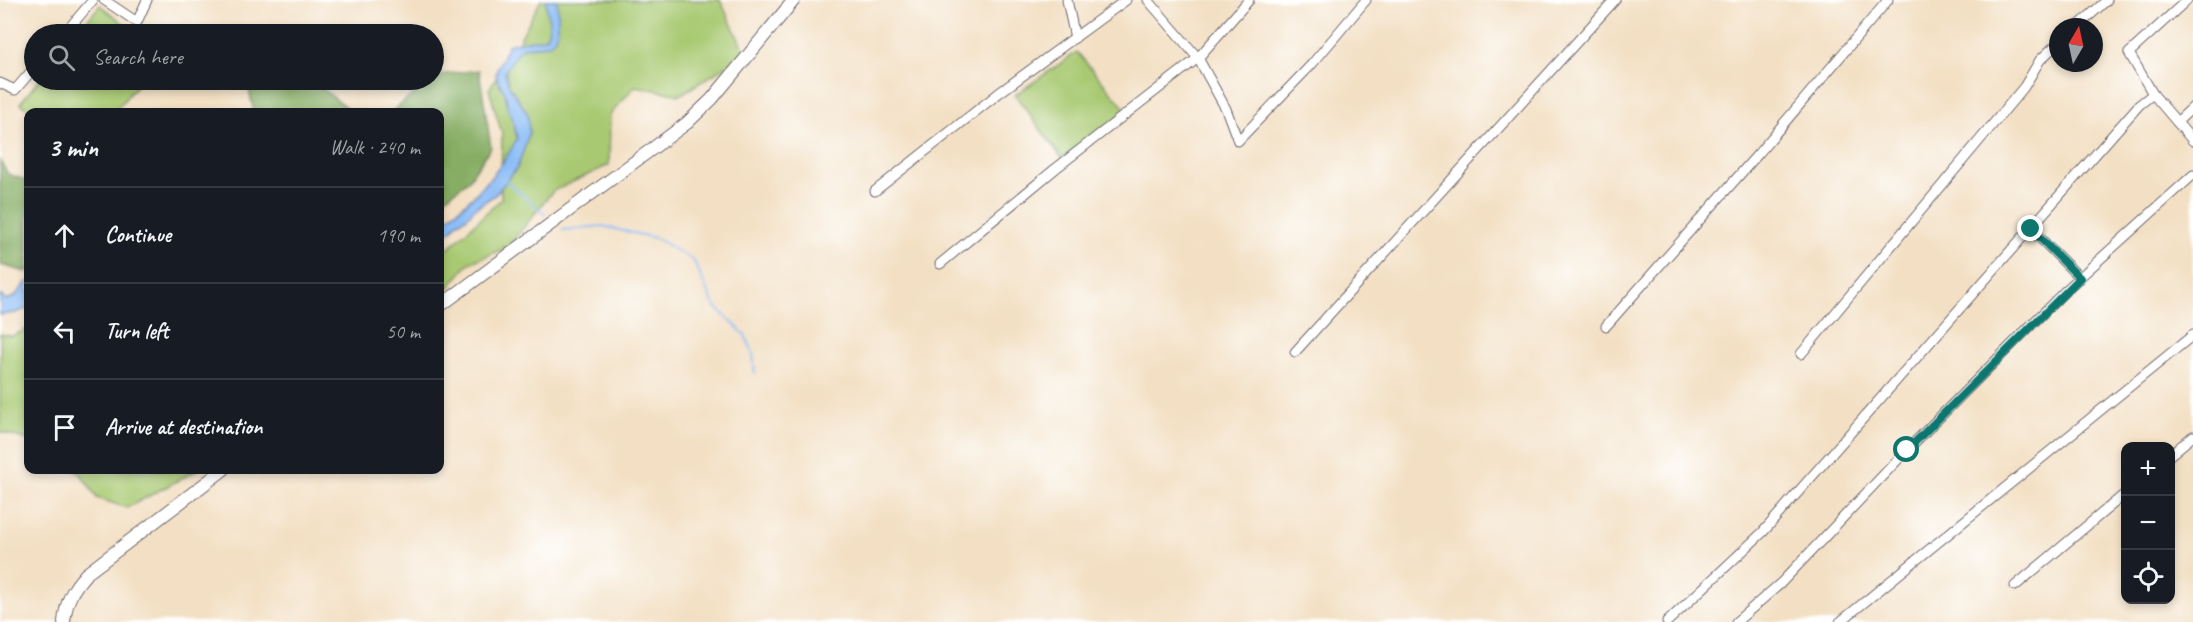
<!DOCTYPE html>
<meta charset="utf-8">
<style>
body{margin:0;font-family:Caveat,sans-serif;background:#20242c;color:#f1f3f6}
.controls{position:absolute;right:18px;bottom:18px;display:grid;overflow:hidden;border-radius:12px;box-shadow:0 3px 9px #0003}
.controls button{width:54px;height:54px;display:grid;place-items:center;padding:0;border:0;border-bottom:2px solid #363941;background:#171b24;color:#f1f3f6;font:30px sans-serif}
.compass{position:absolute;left:2049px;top:18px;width:54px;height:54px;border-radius:50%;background:#171b24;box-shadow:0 3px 9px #0003;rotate:9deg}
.stop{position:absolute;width:18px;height:18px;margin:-14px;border:4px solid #0f766e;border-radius:50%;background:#fff}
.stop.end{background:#0f766e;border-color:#fff;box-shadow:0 2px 6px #0008}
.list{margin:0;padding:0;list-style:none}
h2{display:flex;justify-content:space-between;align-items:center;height:78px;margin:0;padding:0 24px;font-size:26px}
h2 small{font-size:20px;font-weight:400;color:#9ea1a6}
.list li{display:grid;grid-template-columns:39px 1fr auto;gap:18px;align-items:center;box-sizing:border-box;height:96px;padding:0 24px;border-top:2px solid #363941}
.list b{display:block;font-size:22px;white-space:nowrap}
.list em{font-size:20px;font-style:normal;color:#9ea1a6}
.icon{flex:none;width:33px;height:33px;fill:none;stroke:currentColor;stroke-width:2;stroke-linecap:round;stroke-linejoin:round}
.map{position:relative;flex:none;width:2193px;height:622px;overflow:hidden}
.search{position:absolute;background:#171b24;box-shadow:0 3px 9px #0003;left:24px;top:24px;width:420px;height:66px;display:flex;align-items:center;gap:15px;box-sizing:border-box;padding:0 21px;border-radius:33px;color:#9ea1a6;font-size:22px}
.panel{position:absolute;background:#171b24;box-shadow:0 3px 9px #0003;left:24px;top:108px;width:420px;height:366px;border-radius:12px}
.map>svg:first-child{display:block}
.green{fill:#a8c971;stroke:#657656;stroke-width:1.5}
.forest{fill:#86ad63;stroke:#54684f;stroke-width:1.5}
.water{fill:#89bbf6;stroke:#566e98;stroke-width:1.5}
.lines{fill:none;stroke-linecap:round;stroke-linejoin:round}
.stream{stroke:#89bbf6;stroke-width:2}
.minor-casing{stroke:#6b646b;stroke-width:11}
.major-casing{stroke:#6b646b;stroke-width:14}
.minor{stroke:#fff;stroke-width:9}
.major{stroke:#fff;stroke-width:12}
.route{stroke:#0f766e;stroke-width:8}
</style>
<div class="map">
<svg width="2193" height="622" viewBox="0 0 2193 622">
<rect width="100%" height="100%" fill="#fff"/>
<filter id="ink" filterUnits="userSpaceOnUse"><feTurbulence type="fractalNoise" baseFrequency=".0167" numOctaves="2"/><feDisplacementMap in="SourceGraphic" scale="12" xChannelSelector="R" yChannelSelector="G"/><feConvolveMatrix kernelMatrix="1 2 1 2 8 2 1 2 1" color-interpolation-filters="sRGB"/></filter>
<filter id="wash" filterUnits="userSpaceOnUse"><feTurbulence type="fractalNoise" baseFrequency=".008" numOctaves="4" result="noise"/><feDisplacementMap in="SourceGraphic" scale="24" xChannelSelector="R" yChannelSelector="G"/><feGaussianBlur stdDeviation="1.35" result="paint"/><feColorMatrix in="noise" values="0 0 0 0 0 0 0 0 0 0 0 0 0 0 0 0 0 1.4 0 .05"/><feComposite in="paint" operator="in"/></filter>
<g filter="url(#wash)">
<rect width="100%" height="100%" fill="#f3e0c4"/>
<!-- green -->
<g class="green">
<polygon points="541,0 720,0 746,54 680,95 635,86 610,115 609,165 553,191 508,247 469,263 440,298 440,256 501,199 502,134 489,89 516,46"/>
<polygon points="100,5 137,34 76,34"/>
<polygon points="1077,52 1129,113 1062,158 1015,95"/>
<polygon points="39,80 141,80 114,112 32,112 20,103"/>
<polygon points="28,329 28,440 0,432 0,334 12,336"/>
<polygon points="74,470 197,470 127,508 97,498 81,474"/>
</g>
<!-- forest -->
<g class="forest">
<polygon points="479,70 491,147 468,181 440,202 440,112 391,112 438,75"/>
<polygon points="258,80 312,80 348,109 367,112 254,112 249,90"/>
<polygon points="0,161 8,174 28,181 28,270 26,272 0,265"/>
</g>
<!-- water -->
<g class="water">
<path d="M546,0H557C558,13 563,42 545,45C537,47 529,45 522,49C514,54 510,64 505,72L509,86L528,114L529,133L524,149L517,168L495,195L475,208L466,218L458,222L451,231L440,235V223C471,202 501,172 517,138L512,117L508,109L505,93L498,81L496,75L497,69L508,45C520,40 534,42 546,37C553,24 546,13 546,0Z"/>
<polygon points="28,281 28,308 16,313 0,315 0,295 6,300 14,297"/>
</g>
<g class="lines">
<!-- stream -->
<g class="stream">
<polyline points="506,181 545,214"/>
<polyline points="562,230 602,226 655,238 693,260 714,305 745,335 753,353 755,374"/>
</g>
</g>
</g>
<g filter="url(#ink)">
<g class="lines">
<!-- minor casing -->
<g class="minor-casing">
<g id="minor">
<polyline points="104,0 137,22 147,0"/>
<polyline points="1067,0 1075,38"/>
<polyline points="1148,0 1198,58 1226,109 1238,141 1312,64 1366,0"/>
<polyline points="2187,0 2129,53 2153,94 2193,141"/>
<polyline points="2077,27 2107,0"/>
<polyline points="64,34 93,0"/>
<polyline points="0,83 15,90 34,68"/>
<polyline points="2177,122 2193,107"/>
<polyline points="875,191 999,93 1126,0"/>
<polyline points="2031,229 2080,278"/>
<polyline points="940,264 1055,169 1198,58 1249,0"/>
<polyline points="1606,326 1758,154 1888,0"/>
<polyline points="1295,352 1615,0"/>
<polyline points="1801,354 2024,87 2040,60 2058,43"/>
<polyline points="2170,455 2193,436"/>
<polyline points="2015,586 2126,493"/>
<polyline points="1667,622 1763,532 2139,105 2153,94"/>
<polyline points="1736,622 1781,583 1907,450 2067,289 2193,175"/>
<polyline points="1840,622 2193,335"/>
</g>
</g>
<!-- major casing -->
<g class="major-casing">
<g id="major">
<polyline points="440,306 687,123 712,99 794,0"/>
<path d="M64,622C66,602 72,589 86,574L223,470"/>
</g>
</g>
<!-- minor -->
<use href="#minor" class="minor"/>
<!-- major -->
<use href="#major" class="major"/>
</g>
</g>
<g class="lines" filter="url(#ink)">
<!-- route -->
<polyline class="route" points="1907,450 2080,278 2031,229"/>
</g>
</svg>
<div class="controls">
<button>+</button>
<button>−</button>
<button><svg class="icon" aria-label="locate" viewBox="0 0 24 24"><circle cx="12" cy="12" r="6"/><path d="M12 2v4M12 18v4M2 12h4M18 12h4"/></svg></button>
</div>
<svg class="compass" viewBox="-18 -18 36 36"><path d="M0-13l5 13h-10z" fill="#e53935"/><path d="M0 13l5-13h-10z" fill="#9ea1a6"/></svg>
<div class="stop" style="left:1907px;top:450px"></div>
<div class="stop end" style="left:2031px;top:229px"></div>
<div class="search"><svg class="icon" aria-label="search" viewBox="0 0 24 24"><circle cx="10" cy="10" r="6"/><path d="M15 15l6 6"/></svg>Search here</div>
<section class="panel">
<h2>3 min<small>Walk · 240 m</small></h2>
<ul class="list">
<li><svg class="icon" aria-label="ahead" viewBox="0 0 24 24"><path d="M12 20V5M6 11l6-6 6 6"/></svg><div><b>Continue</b></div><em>190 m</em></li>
<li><svg class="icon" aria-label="left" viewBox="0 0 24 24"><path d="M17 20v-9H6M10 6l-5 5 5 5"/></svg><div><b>Turn left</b></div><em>50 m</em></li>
<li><svg class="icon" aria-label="arrive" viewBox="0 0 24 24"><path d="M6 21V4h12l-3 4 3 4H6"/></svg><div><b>Arrive at destination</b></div></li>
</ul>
</section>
</div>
